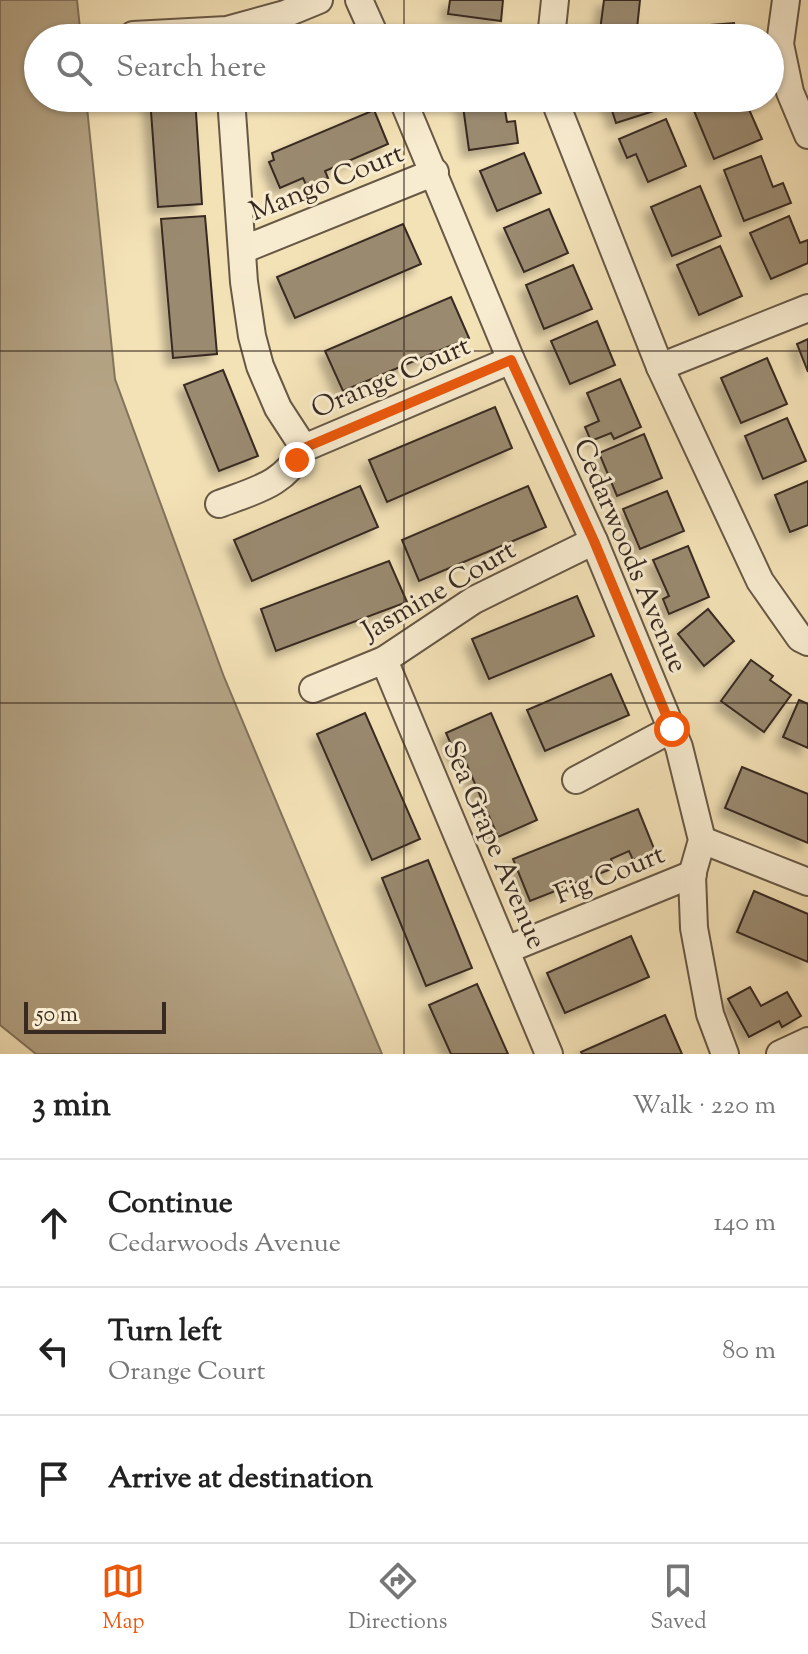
<!DOCTYPE html>
<meta charset="utf-8">
<style>
body{margin:0;font-family:"Sorts Mill Goudy",serif;background:#f2f2f2;color:#222}
.scale{position:absolute;left:24px;bottom:20px;width:142px;box-sizing:border-box;padding-left:8px;border:4px solid #382a21;border-top:0;font-size:22px;line-height:28px;white-space:nowrap;color:#382a21;-webkit-text-stroke:6px #f8ecd0;paint-order:stroke}
.stop{position:absolute;width:24px;height:24px;margin:-18px;border:6px solid #ea580c;border-radius:50%;background:#fff}
.stop.end{background:#ea580c;border-color:#fff;box-shadow:0 2px 8px #0008}
.list{margin:0;padding:0;list-style:none}
h2{display:flex;justify-content:space-between;align-items:center;height:104px;margin:0;padding:0 32px;font-size:34px}
h2 small{font-size:26px;font-weight:400;color:#767676}
.list li{display:grid;grid-template-columns:52px 1fr auto;gap:24px;align-items:center;box-sizing:border-box;height:128px;padding:0 32px;border-top:2px solid #e0e0e0}
.list b{display:block;font-size:30px;white-space:nowrap}
.list p{margin:0;font-size:26px;white-space:nowrap;color:#767676}
.list em{font-size:26px;font-style:normal;color:#767676}
.icon{flex:none;width:44px;height:44px;fill:none;stroke:currentColor;stroke-width:2;stroke-linecap:round;stroke-linejoin:round}
.map{position:relative;flex:none;width:808px;height:1054px;overflow:hidden}
.search{position:absolute;background:#fff;box-shadow:0 2px 6px #0004;left:24px;right:24px;top:24px;height:88px;display:flex;align-items:center;gap:20px;box-sizing:border-box;padding:0 28px;border-radius:44px;color:#767676;font-size:30px}
.sheet{height:488px;background:#fff}
nav{display:flex;justify-content:space-around;align-items:center;box-sizing:border-box;height:112px;border-top:2px solid #e0e0e0;background:#fff;font-size:22px;color:#767676}
nav a{display:grid;justify-items:center;gap:4px}
nav .on{color:#ea580c}
.map>svg:first-child{display:block}
.water{fill:#b4a384;stroke:#82735c;stroke-width:2}
.building{fill:#9a8a6f;stroke:#382a21;stroke-width:2;filter:url(#shadow)}
.lines{fill:none;stroke-linecap:round;stroke-linejoin:round}
.minor-casing{stroke:#675846;stroke-width:30}
.minor{stroke:#f8ecd0;stroke-width:26}
.route{stroke:#ea580c;stroke-width:10}
.grid{fill:none;stroke:#382a21;stroke-width:2;stroke-opacity:0.55}
.labels{text-anchor:middle;stroke-width:6;stroke-linejoin:round;paint-order:stroke}
.street-label{font-size:28px;fill:#382a21;stroke:#f8ecd0}
</style>
<div class="map">
<svg width="808" height="1054" viewBox="0 0 808 1054">
<defs>
<filter id="shadow"><feDropShadow dx="-7" dy="7" stdDeviation="4" flood-color="#0004"/></filter>
</defs>
<rect width="100%" height="100%" fill="#f4e2b7"/>
<filter id="stains"><feTurbulence type="fractalNoise" baseFrequency=".0025" numOctaves="4"/><feColorMatrix values="0 0 0 0 .2 0 0 0 0 .09 0 0 0 0 .02 0 0 0 .5 -.17"/></filter>
<radialGradient id="worn" r=".72"><stop offset=".6" stop-color="#630" stop-opacity="0"/><stop offset="1" stop-color="#630" stop-opacity=".3"/></radialGradient>
<!-- water -->
<polygon class="water" points="0,0 77,0 81,38 38,38 38,98 86,98 115,379 224,677 382,1054 36,1054 0,1025"/>
<!-- building -->
<g class="building">
<polygon points="450,0 503,0 501,21 448,14"/>
<polygon points="604,0 640,0 636,38 599,38"/>
<polygon points="734,23 736,38 672,38 672,28"/>
<polygon points="499,32 499,38 447,38 447,33"/>
<polygon points="150,98 195,98 202,204 158,207"/>
<polygon points="503,98 507,122 515,121 518,143 469,150 462,99"/>
<polygon points="608,98 659,98 663,108 616,123"/>
<polygon points="725,98 744,98 762,139 714,159 694,111"/>
<polygon points="374,110 388,144 325,171 328,178 307,187 303,178 280,188 269,162 274,160 272,153"/>
<polygon points="666,119 686,166 648,182 636,154 627,158 619,139"/>
<polygon points="524,153 541,193 497,211 480,171"/>
<polygon points="761,156 773,187 783,183 791,203 744,221 724,170"/>
<polygon points="700,186 721,236 672,256 651,207"/>
<polygon points="549,209 568,253 524,272 504,228"/>
<polygon points="205,216 217,354 173,358 161,219"/>
<polygon points="789,216 800,243 808,240 808,263 771,279 750,233"/>
<polygon points="403,224 421,264 295,318 277,277"/>
<polygon points="720,246 742,296 699,315 677,265"/>
<polygon points="573,265 592,309 544,329 526,285"/>
<polygon points="451,297 469,338 343,391 325,351"/>
<polygon points="597,321 615,365 570,384 551,341"/>
<polygon points="808,339 808,372 797,344"/>
<polygon points="767,358 787,404 741,423 721,378"/>
<polygon points="223,370 258,456 219,471 184,385"/>
<polygon points="620,379 641,427 614,439 611,433 591,441 585,427 599,421 587,393"/>
<polygon points="495,407 512,448 387,502 369,460"/>
<polygon points="787,418 806,461 763,479 745,436"/>
<polygon points="644,434 662,478 617,496 599,453"/>
<polygon points="808,481 808,525 790,532 775,495"/>
<polygon points="360,486 378,527 252,581 234,540"/>
<polygon points="528,486 546,527 419,581 402,540"/>
<polygon points="667,491 684,531 640,549 623,509"/>
<polygon points="688,546 709,597 669,614 663,599 669,596 653,560"/>
<polygon points="389,561 407,602 276,651 261,609"/>
<polygon points="577,596 594,636 489,679 472,639"/>
<polygon points="708,609 734,641 704,666 678,634"/>
<polygon points="751,660 773,676 770,680 791,695 764,732 721,701"/>
<polygon points="611,674 629,715 545,751 527,710"/>
<polygon points="799,700 808,704 808,748 783,737"/>
<polygon points="365,713 420,839 372,860 317,734"/>
<polygon points="491,713 537,820 498,837 463,756 457,758 446,733"/>
<polygon points="742,767 808,794 808,843 725,808"/>
<polygon points="638,809 655,851 633,860 629,851 611,859 614,868 530,901 513,859"/>
<polygon points="428,860 472,968 426,986 382,878"/>
<polygon points="754,891 808,914 808,962 737,932"/>
<polygon points="631,936 649,977 565,1013 547,973"/>
<polygon points="477,984 508,1054 451,1054 429,1005"/>
<polygon points="750,987 761,1006 787,992 801,1016 782,1027 779,1021 749,1037 728,999"/>
<polygon points="665,1015 682,1054 582,1054 581,1052"/>
</g>
<g class="lines">
<!-- minor casing -->
<g class="minor-casing">
<g id="minor">
<polyline points="359,0 376,38"/>
<polyline points="786,0 780,44 790,92 808,135"/>
<polyline points="133,35 227,30 285,14 319,0"/>
<polyline points="551,38 555,0"/>
<polyline points="231,98 244,282 252,336 260,366 278,408 304,448"/>
<polyline points="402,98 511,360 594,541 679,747 702,840 692,875 694,928 710,1014 725,1054"/>
<polyline points="556,98 558,109 660,367 760,581 800,638 808,642"/>
<polyline points="242,250 435,172"/>
<polyline points="660,367 808,308"/>
<path d="M219,504C256,490 284,485 304,448L511,360"/>
<polyline points="384,660 549,1054"/>
<polyline points="313,689 384,660 474,600 594,541"/>
<polyline points="576,780 672,729"/>
<polyline points="702,840 808,882"/>
<polyline points="506,950 693,874"/>
<polyline points="780,1054 808,1041"/>
</g>
</g>
<!-- minor -->
<use href="#minor" class="minor"/>
</g>
<g class="lines">
<!-- route -->
<polyline class="route" points="297,460 304,448 511,360 594,541 672,729"/>
</g>
<!-- grid -->
<path class="grid" d="M404,0V38M404,98V1054M0,351H808M0,703H808"/>
<g class="labels">
<!-- street labels -->
<g class="street-label">
<text transform="translate(326 181) rotate(-22)" y="10">Mango Court</text>
<text transform="translate(390 376) rotate(-23)" y="10">Orange Court</text>
<text transform="translate(632 555) rotate(67)" y="10">Cedarwoods Avenue</text>
<text transform="translate(438 589) rotate(-30)" y="10">Jasmine Court</text>
<text transform="translate(496 844) rotate(67)" y="10">Sea Grape Avenue</text>
<text transform="translate(609 873) rotate(-22)" y="10">Fig Court</text>
</g>
</g>
<rect width="100%" height="100%" filter="url(#stains)"/>
<rect width="100%" height="100%" fill="url(#worn)"/>
</svg>
<div class="scale">50 m</div>
<div class="stop" style="left:672px;top:729px"></div>
<div class="stop end" style="left:297px;top:460px"></div>
<div class="search"><svg class="icon" aria-label="search" viewBox="0 0 24 24"><circle cx="10" cy="10" r="6"/><path d="M15 15l6 6"/></svg>Search here</div>
</div>
<section class="sheet">
<h2>3 min<small>Walk · 220 m</small></h2>
<ul class="list">
<li><svg class="icon" aria-label="ahead" viewBox="0 0 24 24"><path d="M12 20V5M6 11l6-6 6 6"/></svg><div><b>Continue</b><p>Cedarwoods Avenue</p></div><em>140 m</em></li>
<li><svg class="icon" aria-label="left" viewBox="0 0 24 24"><path d="M17 20v-9H6M10 6l-5 5 5 5"/></svg><div><b>Turn left</b><p>Orange Court</p></div><em>80 m</em></li>
<li><svg class="icon" aria-label="arrive" viewBox="0 0 24 24"><path d="M6 21V4h12l-3 4 3 4H6"/></svg><div><b>Arrive at destination</b></div></li>
</ul>
</section>
<nav>
<a class="on"><svg class="icon" aria-label="map" viewBox="0 0 24 24"><path d="M3 6l6-2 6 2 6-2v14l-6 2-6-2-6 2zM9 4v14M15 6v14"/></svg>Map</a>
<a><svg class="icon" aria-label="directions" viewBox="0 0 24 24"><path d="M12 3l9 9-9 9-9-9zM9 14v-3h6M13 9l2 2-2 2"/></svg>Directions</a>
<a><svg class="icon" aria-label="saved" viewBox="0 0 24 24"><path d="M7 4h10v16l-5-4-5 4z"/></svg>Saved</a>
</nav>
